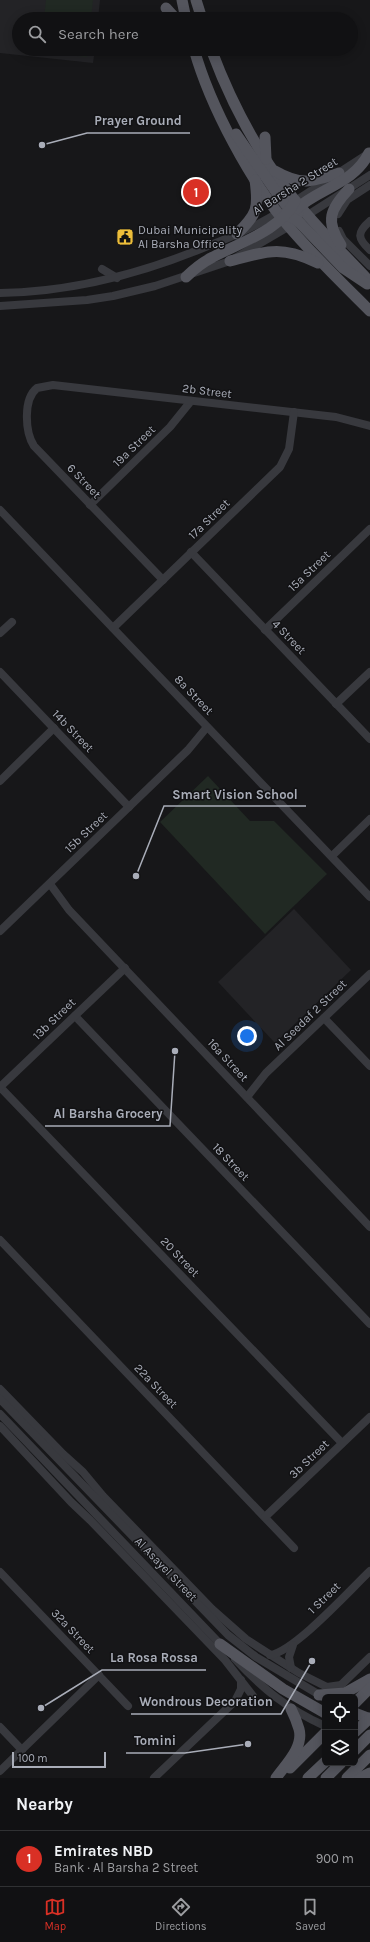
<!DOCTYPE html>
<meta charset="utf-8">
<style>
body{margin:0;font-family:Karla,sans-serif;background:#1e1f21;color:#f1f3f6}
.controls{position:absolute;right:12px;bottom:12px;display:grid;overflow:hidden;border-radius:6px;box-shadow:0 2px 10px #0003}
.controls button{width:36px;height:36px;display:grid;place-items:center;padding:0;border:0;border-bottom:1px solid #303133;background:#111113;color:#f1f3f6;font:20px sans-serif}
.scale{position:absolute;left:12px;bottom:10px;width:94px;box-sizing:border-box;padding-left:4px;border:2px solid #a9adb8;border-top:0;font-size:11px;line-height:14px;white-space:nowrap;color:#a9adb8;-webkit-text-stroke:3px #121214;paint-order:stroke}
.you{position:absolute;left:247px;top:1036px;width:14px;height:14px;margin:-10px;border:3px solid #fff;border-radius:50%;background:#1a73e8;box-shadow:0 0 0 6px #1a73e833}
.badge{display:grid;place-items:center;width:26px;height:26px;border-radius:50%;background:#d93025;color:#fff;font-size:13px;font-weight:700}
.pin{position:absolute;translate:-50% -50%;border:2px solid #fff;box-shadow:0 1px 4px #0006}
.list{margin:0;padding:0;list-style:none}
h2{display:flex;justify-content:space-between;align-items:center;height:52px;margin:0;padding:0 16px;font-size:17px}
h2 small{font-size:13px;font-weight:400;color:#9c9da0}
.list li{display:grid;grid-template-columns:26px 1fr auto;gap:12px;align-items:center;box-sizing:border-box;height:56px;padding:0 16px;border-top:1px solid #303133}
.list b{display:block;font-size:15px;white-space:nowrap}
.list p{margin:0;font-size:13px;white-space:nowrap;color:#9c9da0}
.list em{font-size:13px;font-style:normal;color:#9c9da0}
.icon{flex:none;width:22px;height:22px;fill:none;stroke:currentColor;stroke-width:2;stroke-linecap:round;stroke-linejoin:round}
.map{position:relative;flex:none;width:370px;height:1778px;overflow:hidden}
.search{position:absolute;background:#111113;box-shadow:0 2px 10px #0003;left:12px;right:12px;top:12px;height:44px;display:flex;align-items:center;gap:10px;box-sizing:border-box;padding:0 14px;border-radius:22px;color:#9c9da0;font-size:15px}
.sheet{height:108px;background:#111113}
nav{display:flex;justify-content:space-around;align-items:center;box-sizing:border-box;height:56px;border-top:1px solid #303133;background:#111113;font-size:11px;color:#9c9da0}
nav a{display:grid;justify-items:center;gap:2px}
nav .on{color:#d93025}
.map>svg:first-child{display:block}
.built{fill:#232326}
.green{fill:#212923}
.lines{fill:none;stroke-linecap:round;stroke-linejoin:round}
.minor{stroke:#38393e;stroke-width:8}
.major{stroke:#54555d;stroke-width:11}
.labels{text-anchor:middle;stroke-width:3;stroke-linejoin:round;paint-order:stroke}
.street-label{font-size:12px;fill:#a9adb8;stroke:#121214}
.poi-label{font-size:12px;fill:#a9adb8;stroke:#121214;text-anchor:start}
.leader{fill:none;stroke:#a9adb8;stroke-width:1.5}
.callout-dot{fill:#a9adb8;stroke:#121214;stroke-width:1.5}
.callout-label{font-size:13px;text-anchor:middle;font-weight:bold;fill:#a9adb8;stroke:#121214;stroke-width:3;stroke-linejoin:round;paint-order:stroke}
</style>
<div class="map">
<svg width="370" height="1778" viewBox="0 0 370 1778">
<rect width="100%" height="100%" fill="#171719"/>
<!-- built -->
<g class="built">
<polygon points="0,0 100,0 98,19 19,19 19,49 95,49 93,63 0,53"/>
<polygon points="294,909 351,970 275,1043 218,982"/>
</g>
<!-- green -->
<g class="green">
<polygon points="46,0 93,0 91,19 44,19"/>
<polygon points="41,49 87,49 87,57 40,52"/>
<polygon points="208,776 250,821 274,821 327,874 265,934 160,822"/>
</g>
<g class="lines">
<!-- minor -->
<g class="minor">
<polyline points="292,203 366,155"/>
<polyline points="338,214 347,200 370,185"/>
<polyline points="303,218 370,175"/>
<path d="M370,221C356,233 358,239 370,250"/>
<polyline points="339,231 343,239 370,266"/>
<polyline points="102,269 117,278"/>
<path d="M0,293C71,292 137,275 203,248C230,238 258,226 282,210"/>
<polyline points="0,306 87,300 113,296 155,286 230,261 293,224"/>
<polyline points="90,505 170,427 191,401"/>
<polyline points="0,510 370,897"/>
<polyline points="191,552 370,739"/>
<path d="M163,580L34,446C25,432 23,399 37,388L53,385L336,417L370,426"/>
<polyline points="113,628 280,467 289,449 294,412"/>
<polyline points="265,630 370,529"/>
<polyline points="0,633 12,622"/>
<polyline points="0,672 129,807"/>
<polyline points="336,704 370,672"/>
<polyline points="0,781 54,728"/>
<polyline points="332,856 370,819"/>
<polyline points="50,884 69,910 370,1227"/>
<polyline points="0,931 188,750 207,727"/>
<polyline points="75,1016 370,1324"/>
<polyline points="324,1018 370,1066"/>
<polyline points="0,1087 342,1443"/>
<polyline points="0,1087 125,968"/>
<polyline points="247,1097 266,1073 370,974"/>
<polyline points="0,1240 294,1548"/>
<polyline points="0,1389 63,1454 83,1472 103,1496 212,1609 246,1639 299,1673 327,1687 341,1685 370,1657"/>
<polyline points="0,1399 228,1635 256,1657 323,1697"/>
<polyline points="0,1414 224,1648"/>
<polyline points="0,1426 71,1502 90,1520 225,1660 253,1696"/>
<polyline points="265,1517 370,1417"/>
<polyline points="0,1572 128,1706"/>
<path d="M270,1655C294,1652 350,1590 370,1571"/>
<path d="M235,1659C263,1689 287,1709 325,1726"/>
<polyline points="291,1668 289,1657 293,1645"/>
<polyline points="0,1727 22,1750"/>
<polyline points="0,1771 99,1675"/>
<polyline points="154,1778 235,1701 241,1689 241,1680"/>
</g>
<!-- major -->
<g class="major">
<polyline points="182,0 186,19"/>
<polyline points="196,0 202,19"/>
<polyline points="166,8 176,19"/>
<path d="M194,49C210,106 251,183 290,228C315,257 343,284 370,311"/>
<path d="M211,49C230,100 256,150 290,194C314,225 343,253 370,282"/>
<polyline points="236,134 281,199 287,206 298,213"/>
<polyline points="265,137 266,159"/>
<path d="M275,171C301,186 312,182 339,173"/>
<path d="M295,210C319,188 354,184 369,153"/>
<polyline points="285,214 298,221 343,268 367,284"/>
<path d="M237,234C257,214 259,209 255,180"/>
<path d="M341,245C325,221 330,209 349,189"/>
<path d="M230,261C267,251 281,245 318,263"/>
<path d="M186,277C194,269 203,262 213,257C241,242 281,230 295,201"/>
<polyline points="220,1644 283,1689 325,1713"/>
<polyline points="319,1695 345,1693 370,1679"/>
<polyline points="355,1703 370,1688"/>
<polyline points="355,1713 370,1719"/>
<polyline points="355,1732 370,1718"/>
<polyline points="355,1750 370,1735"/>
<polyline points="290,1768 325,1733"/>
<path d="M276,1778C286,1764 304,1747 299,1729C297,1722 294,1715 291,1709"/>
<polyline points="308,1778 325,1762"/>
<polyline points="326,1778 341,1763"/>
<polyline points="347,1778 370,1755"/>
<polyline points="360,1778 370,1773"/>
</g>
</g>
<!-- icons -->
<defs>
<g id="civic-square" transform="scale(0.9)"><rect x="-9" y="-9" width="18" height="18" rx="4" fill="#edbe3a" stroke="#121214"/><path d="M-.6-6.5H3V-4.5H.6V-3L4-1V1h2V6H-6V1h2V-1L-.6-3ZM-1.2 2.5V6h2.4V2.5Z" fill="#111"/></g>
</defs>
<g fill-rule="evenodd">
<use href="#civic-square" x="125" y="237"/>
</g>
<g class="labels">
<!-- street labels -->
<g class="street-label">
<text transform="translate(295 186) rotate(-32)" y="4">Al Barsha 2 Street</text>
<text transform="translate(207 391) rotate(7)" y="4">2b Street</text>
<text transform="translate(134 446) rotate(-44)" y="4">19a Street</text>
<text transform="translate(84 481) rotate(46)" y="4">6 Street</text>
<text transform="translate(209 519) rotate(-44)" y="4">17a Street</text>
<text transform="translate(309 571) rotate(-44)" y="4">15a Street</text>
<text transform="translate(289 637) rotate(46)" y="4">4 Street</text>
<text transform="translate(194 695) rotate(46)" y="4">8a Street</text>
<text transform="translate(73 731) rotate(46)" y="4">14b Street</text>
<text transform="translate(86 832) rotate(-44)" y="4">15b Street</text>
<text transform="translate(310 1015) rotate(-44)" y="4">Al Seedaf 2 Street</text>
<text transform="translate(54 1019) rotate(-44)" y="4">13b Street</text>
<text transform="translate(228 1060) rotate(47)" y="4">16a Street</text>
<text transform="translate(231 1162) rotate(46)" y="4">18 Street</text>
<text transform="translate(180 1257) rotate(46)" y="4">20 Street</text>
<text transform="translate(156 1386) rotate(46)" y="4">22a Street</text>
<text transform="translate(309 1459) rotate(-44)" y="4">3b Street</text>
<text transform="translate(166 1569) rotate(46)" y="4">Al Asayel Street</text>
<text transform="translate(324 1598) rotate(-44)" y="4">1 Street</text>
<text transform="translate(73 1631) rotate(46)" y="4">32a Street</text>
</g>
<!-- poi labels -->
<g class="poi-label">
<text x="138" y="234">Dubai Municipality<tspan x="138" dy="14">Al Barsha Office</tspan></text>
</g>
</g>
<!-- callouts -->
<path class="leader" d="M42 145L87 133H190M136 876L164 806H306M175 1051L170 1126H45M41 1708L102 1670H206M312 1661L281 1714H131M248 1744L185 1753H126"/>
<g class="callout-dot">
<circle cx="42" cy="145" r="4"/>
<circle cx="136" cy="876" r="4"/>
<circle cx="175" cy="1051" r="4"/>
<circle cx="41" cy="1708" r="4"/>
<circle cx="312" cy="1661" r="4"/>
<circle cx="248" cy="1744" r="4"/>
</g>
<g class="callout-label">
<text x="138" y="125">Prayer Ground</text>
<text x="235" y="799">Smart Vision School</text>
<text x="108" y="1118">Al Barsha Grocery</text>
<text x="154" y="1662">La Rosa Rossa</text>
<text x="206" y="1706">Wondrous Decoration</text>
<text x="155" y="1745">Tomini</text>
</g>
</svg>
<div class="controls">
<button><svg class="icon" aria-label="locate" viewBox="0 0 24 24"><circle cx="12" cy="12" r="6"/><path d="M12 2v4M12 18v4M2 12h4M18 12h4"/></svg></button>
<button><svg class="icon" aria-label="layers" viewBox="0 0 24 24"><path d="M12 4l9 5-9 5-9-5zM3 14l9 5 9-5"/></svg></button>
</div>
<div class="scale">100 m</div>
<div class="you"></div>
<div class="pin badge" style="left:196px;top:192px">1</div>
<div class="search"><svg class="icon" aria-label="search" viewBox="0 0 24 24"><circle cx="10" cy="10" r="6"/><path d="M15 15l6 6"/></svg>Search here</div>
</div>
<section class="sheet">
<h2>Nearby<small></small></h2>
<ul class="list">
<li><span class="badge">1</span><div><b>Emirates NBD</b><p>Bank · Al Barsha 2 Street</p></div><em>900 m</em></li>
</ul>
</section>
<nav>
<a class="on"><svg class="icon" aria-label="map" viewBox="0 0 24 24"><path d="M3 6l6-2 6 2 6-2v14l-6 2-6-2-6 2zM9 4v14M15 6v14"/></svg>Map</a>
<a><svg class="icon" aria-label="directions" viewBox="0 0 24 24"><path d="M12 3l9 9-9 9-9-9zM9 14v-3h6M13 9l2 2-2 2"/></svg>Directions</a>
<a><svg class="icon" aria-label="saved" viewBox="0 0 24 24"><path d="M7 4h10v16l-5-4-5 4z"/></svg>Saved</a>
</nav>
